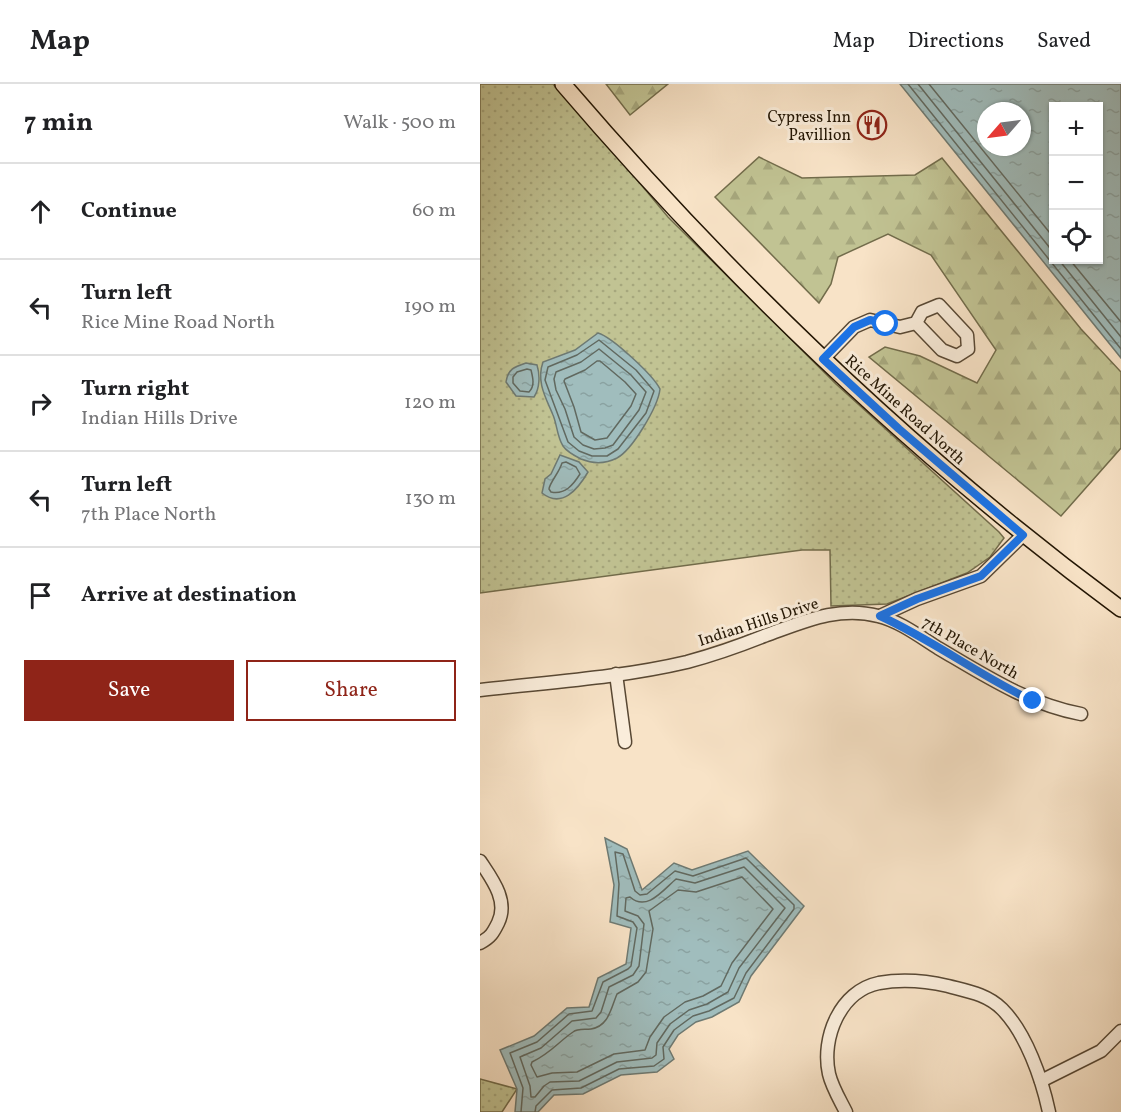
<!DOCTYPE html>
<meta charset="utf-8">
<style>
body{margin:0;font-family:Vollkorn,serif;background:#f2f2f2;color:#202124}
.controls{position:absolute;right:18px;top:18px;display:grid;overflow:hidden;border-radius:0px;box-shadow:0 2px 4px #0004}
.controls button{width:54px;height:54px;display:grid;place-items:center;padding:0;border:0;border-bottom:2px solid #e0e0e0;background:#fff;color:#202124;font:30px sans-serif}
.compass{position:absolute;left:497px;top:18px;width:54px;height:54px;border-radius:50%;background:#fff;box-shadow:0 2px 4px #0004;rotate:242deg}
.stop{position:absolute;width:18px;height:18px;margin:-14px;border:4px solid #1a73e8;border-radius:50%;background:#fff}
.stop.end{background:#1a73e8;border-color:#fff;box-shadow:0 2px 6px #0008}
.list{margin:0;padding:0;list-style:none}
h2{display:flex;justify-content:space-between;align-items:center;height:78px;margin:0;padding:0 24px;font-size:26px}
h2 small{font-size:20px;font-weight:400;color:#757577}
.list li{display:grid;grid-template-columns:39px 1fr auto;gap:18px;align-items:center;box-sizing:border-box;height:96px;padding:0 24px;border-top:2px solid #e0e0e0}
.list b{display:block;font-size:22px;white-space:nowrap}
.list p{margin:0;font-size:20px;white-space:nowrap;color:#757577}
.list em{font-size:20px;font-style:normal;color:#757577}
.actions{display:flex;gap:12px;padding:18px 24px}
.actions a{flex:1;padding:14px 0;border:2px solid #8f2418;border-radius:0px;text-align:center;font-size:21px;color:#8f2418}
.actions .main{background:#8f2418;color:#fff}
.icon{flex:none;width:33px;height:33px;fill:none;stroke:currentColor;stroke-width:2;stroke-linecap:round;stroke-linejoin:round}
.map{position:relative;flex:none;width:641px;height:1028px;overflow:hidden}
header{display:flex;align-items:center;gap:36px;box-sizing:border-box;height:84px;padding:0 30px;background:#fff;border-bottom:2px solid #e0e0e0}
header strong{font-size:28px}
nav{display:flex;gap:33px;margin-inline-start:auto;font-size:21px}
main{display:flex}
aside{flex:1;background:#fff}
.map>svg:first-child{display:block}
.grass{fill:url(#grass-dots);stroke:#726c4b;stroke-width:1.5}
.forest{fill:url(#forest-firs);stroke:#726c4b;stroke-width:1.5}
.water{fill:url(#water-ripples);stroke:#6e7a73;stroke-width:1.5;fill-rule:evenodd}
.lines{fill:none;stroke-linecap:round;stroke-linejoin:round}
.shore{stroke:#616960;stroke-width:1.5}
.minor-casing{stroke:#584834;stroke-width:15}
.major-casing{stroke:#221503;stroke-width:18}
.minor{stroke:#faeddb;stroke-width:12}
.major{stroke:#f8e3c7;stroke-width:15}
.route{stroke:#1a73e8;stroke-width:8}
.labels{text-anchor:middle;stroke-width:6;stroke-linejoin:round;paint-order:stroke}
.poi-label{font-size:16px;fill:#221503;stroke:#faeddb;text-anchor:end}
.street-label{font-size:16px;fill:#221503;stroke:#faeddb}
</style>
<header>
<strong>Map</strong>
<nav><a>Map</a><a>Directions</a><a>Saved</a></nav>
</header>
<main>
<aside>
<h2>7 min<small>Walk · 500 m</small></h2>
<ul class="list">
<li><svg class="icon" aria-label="ahead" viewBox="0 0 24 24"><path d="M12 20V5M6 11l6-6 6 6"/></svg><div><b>Continue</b></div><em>60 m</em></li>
<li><svg class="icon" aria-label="left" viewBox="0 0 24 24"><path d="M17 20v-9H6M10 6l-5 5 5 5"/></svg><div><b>Turn left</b><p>Rice Mine Road North</p></div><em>190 m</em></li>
<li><svg class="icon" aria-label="right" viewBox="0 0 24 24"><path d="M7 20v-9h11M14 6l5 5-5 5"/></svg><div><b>Turn right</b><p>Indian Hills Drive</p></div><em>120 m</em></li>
<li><svg class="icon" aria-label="left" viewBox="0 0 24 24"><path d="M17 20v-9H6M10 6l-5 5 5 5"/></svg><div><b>Turn left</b><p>7th Place North</p></div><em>130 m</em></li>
<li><svg class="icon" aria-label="arrive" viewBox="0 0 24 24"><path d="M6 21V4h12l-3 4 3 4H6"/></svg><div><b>Arrive at destination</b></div></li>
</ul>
<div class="actions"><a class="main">Save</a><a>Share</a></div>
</aside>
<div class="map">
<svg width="641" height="1028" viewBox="0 0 641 1028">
<defs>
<pattern id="grass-dots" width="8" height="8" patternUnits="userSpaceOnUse" patternTransform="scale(1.5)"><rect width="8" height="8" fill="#c1c393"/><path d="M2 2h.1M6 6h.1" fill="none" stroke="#a6a77d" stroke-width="1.8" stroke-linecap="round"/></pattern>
<pattern id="forest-firs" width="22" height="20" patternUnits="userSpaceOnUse" patternTransform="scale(1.5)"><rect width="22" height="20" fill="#c1c393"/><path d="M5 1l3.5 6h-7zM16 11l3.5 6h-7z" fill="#a6a77d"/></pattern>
<pattern id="water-ripples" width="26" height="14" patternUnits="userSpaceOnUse" patternTransform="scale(1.5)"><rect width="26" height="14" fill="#a0bdbd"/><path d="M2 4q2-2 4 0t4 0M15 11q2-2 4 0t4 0" fill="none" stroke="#8aa2a1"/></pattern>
</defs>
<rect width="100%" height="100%" fill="#f8e3c7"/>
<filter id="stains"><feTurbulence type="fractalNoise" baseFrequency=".00333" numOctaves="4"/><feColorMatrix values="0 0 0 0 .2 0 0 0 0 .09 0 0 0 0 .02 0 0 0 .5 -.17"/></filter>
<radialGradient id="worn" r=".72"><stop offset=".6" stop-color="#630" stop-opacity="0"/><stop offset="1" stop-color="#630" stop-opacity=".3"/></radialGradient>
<!-- grass -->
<g class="grass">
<polygon points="0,0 73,0 139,74 188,133 356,300 519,448 524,454 510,473 487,489 407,520 351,522 350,466 322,466 0,509"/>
<polygon points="0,995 37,1005 22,1028 0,1028"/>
</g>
<!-- forest -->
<g class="forest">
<polygon points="126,0 188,0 150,31"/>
<polygon points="279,73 322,94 435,91 462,74 601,245 641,288 641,364 581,432 389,273 405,263 440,272 497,299 516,266 451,171 408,150 358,173 351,200 339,219 235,113"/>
</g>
<!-- water -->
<g class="water">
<path d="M420,0H641V274ZM618,22V176H574V22ZM506,27H542V63H506Z"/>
<path d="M118,249C132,253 173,291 180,305C178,323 152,366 137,374C125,380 113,380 101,375C95,372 87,368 83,362C77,353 77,340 73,331C66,314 56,298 63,278L95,266Z"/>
<path d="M46,279L57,281C60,291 60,304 54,313L36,312L26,298C28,285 34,283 46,279Z"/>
<path d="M80,371L99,378L108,388C98,405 82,425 62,409L65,395L71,390Z"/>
<polygon points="125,754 147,765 162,806 194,779 212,786 268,767 324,822 271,892 259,918 232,933 216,938 198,951 189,965 194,975 177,988 141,991 103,1010 74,1011 58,1028 35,1028 37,1005 20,966 54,952 87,924 109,923 118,894 146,880 151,844 130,838 134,801"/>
</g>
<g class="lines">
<!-- shore -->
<g class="shore">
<polyline points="428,0 641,265"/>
<polyline points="438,0 574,169"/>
<polyline points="449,0 574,154"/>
<polyline points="579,176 641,253"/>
<polyline points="590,176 641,238"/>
<polygon points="119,256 156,286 174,307 166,329 138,365 127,372 112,372 99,367 88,358 65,296 68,283 97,271"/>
<polygon points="119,265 151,291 166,308 159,326 133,361 125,364 114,365 103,361 94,353 85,325 76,306 74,295 76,288 101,278"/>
<polygon points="117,277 120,277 145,298 156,310 151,322 127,354 115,356 101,348 94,323 84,297 85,295 105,286"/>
<path d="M47,285L51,286C53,294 55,302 49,308L40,307L33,299V293L37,288Z"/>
<path d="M86,378L96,383L100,390C93,401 85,411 71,408L69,405C70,398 79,389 82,379Z"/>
<path d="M264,783L305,824L259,884L248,908L227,920L209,926L190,940L177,959L176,971L172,974L137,978L99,997L70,998L64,1002L55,1013H51L50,1002L40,973L61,964L92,937L116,934L121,928L129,903L153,891L159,882L164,840L158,832L145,827L146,814L150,813C167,828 183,806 196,795L215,799Z"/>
<path d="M262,793L293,825L252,879L241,902L223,912L205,918L184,933L170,953L165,966L134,970L97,988L72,989L57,993L51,981L52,978C71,969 77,959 93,948C98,944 105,946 111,945C129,942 131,924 137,910L158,898L166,888L173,845L169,827L198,806L216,808Z"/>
<polyline points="41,1028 43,1004 30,969 57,958 89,930 112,927 123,898 148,885 151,882 157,844 153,838 137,832 139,800 135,768 143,770 155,807 160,811 167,810 195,787 213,792 266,774 314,821 314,825 266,889 254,914 229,927 213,932 194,946 183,963 184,975 174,982 139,985 101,1004 72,1006 56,1022 55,1028"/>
</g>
<!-- minor casing -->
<g class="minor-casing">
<g id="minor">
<polyline points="343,275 374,243 390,236 420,243 436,239 462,266 477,272 488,265 487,251 459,221 442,228 436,239"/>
<polyline points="400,532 437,515 501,492 543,451"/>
<polyline points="136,590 145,658"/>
<path d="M0,606C69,598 139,594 207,578C233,571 259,562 284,552C321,539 358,521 398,532C419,537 439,552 458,564C504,591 548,620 601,630"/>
<path d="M0,777C12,795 29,817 18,839C13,849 11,853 0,859"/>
<polyline points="561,997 621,967 641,947"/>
<path d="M366,1028C360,1016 352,1003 349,990C341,954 360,907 399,899C422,895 446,897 468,902C487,907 507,910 522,925C546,949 562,995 569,1028"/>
</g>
</g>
<!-- major casing -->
<g class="major-casing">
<path id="major" d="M83,0C250,195 435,373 641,525"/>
</g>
<!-- minor -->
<use href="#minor" class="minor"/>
<!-- major -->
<use href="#major" class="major"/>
</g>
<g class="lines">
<!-- route -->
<path class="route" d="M406,240L390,236L374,243L343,275L419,345L543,451L501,492L437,515L400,532C453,556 500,592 553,617"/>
</g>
<!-- icons -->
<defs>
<g id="restaurant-ring" transform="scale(1.5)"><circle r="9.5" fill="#faeddb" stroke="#8f2418" stroke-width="1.5"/><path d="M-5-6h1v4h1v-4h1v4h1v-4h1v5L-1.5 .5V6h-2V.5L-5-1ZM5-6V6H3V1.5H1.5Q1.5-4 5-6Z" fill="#8f2418"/></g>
</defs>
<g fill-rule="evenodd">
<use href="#restaurant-ring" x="392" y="41"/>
</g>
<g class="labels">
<!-- poi labels -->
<g class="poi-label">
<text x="371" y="38">Cypress Inn<tspan x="371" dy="18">Pavillion</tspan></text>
</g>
<!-- street labels -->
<g class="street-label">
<text transform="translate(426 325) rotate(42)" y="6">Rice Mine Road North</text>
<text transform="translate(278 537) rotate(-18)" y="6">Indian Hills Drive</text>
<text transform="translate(491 563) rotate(30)" y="6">7th Place North</text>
</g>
</g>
<rect width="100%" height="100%" filter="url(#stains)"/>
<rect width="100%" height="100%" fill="url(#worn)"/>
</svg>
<div class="controls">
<button>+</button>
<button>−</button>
<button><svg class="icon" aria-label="locate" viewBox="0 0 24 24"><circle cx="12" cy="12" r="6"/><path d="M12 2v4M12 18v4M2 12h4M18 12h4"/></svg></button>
</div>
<svg class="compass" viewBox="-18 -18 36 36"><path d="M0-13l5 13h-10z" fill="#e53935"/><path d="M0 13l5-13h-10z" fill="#757577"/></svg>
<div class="stop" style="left:406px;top:240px"></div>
<div class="stop end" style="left:553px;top:617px"></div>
</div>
</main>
